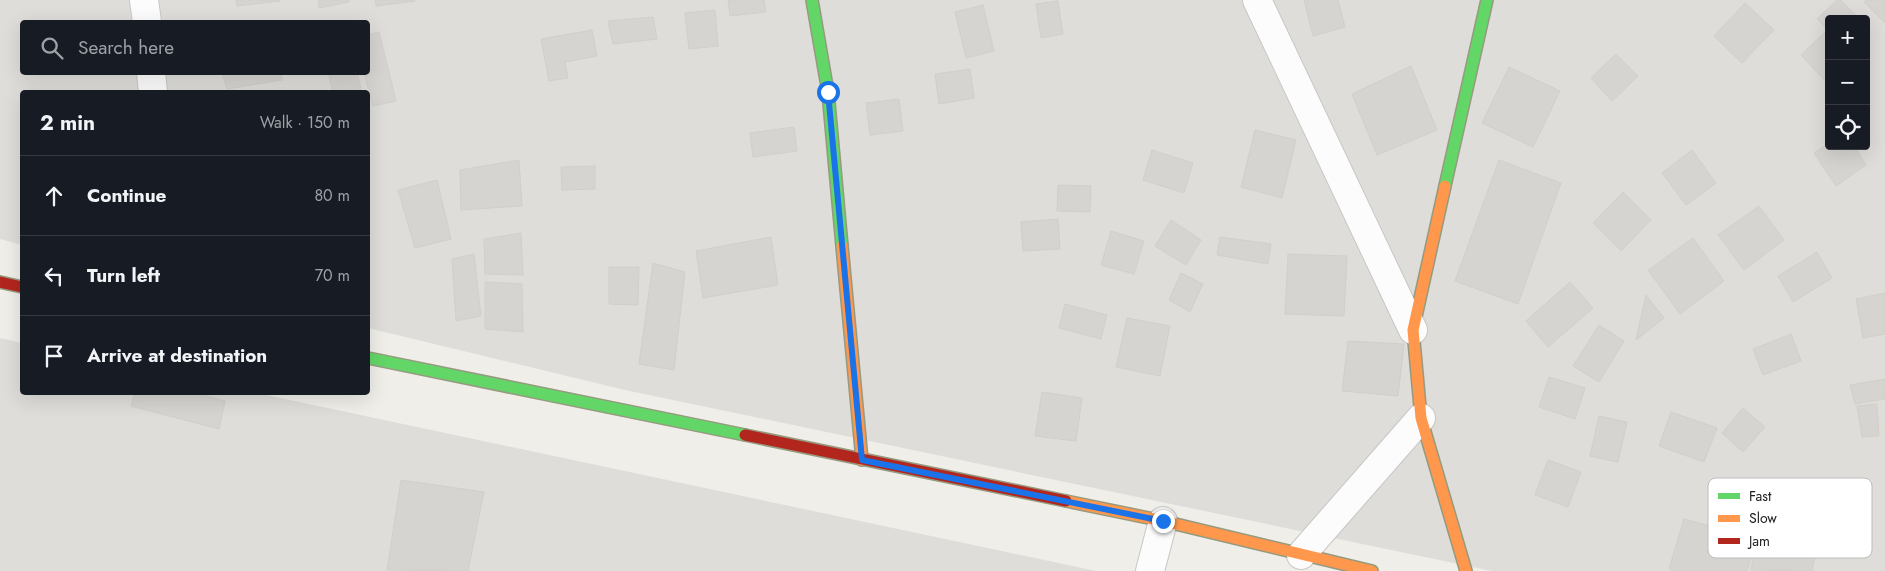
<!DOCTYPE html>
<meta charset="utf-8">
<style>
body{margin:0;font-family:Jost,sans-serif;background:#20242c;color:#f1f3f6}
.controls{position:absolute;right:15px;top:15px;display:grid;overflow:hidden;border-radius:5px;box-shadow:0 5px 20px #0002}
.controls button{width:45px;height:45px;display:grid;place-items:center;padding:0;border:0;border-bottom:1px solid #363941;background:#171b24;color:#f1f3f6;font:25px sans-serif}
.stop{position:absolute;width:15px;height:15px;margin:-11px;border:4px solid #1a73e8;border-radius:50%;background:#fff}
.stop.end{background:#1a73e8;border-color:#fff;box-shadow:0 1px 5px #0008}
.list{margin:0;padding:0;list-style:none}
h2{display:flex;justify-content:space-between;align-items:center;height:65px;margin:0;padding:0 20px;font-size:21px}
h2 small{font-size:16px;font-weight:400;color:#9ea1a6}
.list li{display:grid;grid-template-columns:32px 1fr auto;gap:15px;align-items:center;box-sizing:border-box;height:80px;padding:0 20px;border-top:1px solid #363941}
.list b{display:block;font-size:19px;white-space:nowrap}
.list em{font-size:16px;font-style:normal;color:#9ea1a6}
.icon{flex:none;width:28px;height:28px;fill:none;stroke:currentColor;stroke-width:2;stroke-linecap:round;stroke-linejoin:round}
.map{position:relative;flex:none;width:1885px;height:571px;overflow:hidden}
.search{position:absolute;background:#171b24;box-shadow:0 5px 20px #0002;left:20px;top:20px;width:350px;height:55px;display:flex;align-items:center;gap:12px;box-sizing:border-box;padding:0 18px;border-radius:5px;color:#9ea1a6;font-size:19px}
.panel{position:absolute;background:#171b24;box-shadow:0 5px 20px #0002;left:20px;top:90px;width:350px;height:305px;border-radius:5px}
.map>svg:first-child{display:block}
.residential{fill:#deddda;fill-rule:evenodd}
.building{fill:#d5d4d0;stroke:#d2cfca}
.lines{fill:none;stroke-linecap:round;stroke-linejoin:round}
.street-casing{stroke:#c7c7c5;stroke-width:30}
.fast-casing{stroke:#969a7f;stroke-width:14}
.slow-casing{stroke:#969a7f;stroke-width:14}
.jam-casing{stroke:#969a7f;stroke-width:14}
.street{stroke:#fdfcfc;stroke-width:28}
.fast{stroke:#63d668;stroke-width:11}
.slow{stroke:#ff974d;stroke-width:11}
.jam{stroke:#b3261e;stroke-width:11}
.route{stroke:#1a73e8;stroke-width:6}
.key{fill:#fff;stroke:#bcbcbc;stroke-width:1}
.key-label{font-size:14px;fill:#202020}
</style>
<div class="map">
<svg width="1885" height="571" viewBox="0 0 1885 571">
<rect width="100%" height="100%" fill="#efeee9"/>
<!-- residential -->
<g class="residential">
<path d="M0,0H1885V571H1492L625,390L368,328V92H22V245L0,239ZM1829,19H1866V146H1829ZM22,22H368V72H22Z"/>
<polygon points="0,338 22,343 22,392 257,393 1096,571 0,571"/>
</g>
<!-- building -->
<g class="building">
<polygon points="236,0 280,0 280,1 237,6"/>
<polygon points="318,0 349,0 349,2 319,8"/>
<polygon points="375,0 415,0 415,1 376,6"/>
<polygon points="728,0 764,0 766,12 730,16"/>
<polygon points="1304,0 1338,0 1345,27 1313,36"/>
<polygon points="1837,0 1841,0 1859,19 1829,19 1829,31 1817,19"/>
<polygon points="1866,0 1885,0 1885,23 1864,2"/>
<polygon points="1058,1 1063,34 1041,38 1036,4"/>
<polygon points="1745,3 1774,30 1742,63 1714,36"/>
<polygon points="983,5 994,51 966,58 955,12"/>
<polygon points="715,10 718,46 689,49 685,13"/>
<polygon points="653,17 657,39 613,44 608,21"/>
<polygon points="592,30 597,56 565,62 568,78 549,81 541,39"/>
<polygon points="379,32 396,101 373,106 364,72 368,72 368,35"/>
<polygon points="1824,33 1829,39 1829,85 1801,55"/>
<polygon points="1616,54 1638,76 1612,101 1591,78"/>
<polygon points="1411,66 1437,130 1377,155 1352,94"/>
<polygon points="1509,67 1560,91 1533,147 1482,123"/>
<polygon points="970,69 974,98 939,104 935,74"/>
<polygon points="222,72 281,72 282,80 227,89"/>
<polygon points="328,72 357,72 361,89 347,92 333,92"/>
<polygon points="899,99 903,131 870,135 866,103"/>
<polygon points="794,127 797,151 753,157 750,133"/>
<polygon points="1255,130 1296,140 1282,198 1241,187"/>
<polygon points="1829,143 1829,146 1854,146 1866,165 1836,186 1814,153"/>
<polygon points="1152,150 1193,163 1184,193 1143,180"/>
<polygon points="1692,150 1716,183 1686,205 1662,173"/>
<polygon points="519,160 522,206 461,210 460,170"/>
<polygon points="1499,160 1561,183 1518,304 1455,281"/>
<polygon points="595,166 595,189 562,190 561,167"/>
<polygon points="437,180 451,239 415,248 398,190"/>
<polygon points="1058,185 1091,186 1090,212 1057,211"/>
<polygon points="1623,192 1651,220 1621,251 1593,223"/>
<polygon points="1759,206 1784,240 1744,270 1718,235"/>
<polygon points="1058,219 1060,249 1023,251 1021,222"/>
<polygon points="1171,220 1201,240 1186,265 1155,246"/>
<polygon points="1111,231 1144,241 1134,274 1101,265"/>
<polygon points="521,233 523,275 485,274 484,239"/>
<polygon points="771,237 778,285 703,298 696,251"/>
<polygon points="1220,237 1271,244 1268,264 1217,255"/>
<polygon points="1693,238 1724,281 1680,314 1648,270"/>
<polygon points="1817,252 1832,278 1793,302 1778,276"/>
<polygon points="474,254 481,316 456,321 452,259"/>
<polygon points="1288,254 1347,256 1344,316 1285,314"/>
<polygon points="653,263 685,272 674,370 639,364"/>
<polygon points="609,267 639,267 638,305 609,304"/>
<polygon points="1181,273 1203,284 1190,312 1169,300"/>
<polygon points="485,282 522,284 523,332 485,329"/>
<polygon points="1570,282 1593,308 1548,347 1526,321"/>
<polygon points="1885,293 1885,334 1863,338 1856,299"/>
<polygon points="1646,295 1664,318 1636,340"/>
<polygon points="1065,304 1107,315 1101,339 1059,328"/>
<polygon points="1127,318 1170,326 1160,376 1116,367"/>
<polygon points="1599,325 1624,341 1599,382 1573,366"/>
<polygon points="1791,334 1801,361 1763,375 1753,349"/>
<polygon points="1348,341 1404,344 1398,396 1342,391"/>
<polygon points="1549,377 1585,388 1575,419 1539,407"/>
<polygon points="1885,379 1885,399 1855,404 1850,385"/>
<polygon points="135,392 192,392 225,401 219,429 131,406"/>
<polygon points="1042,392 1082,398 1076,441 1035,436"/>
<polygon points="1877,404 1879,436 1862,437 1857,406"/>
<polygon points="1743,408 1765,427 1743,452 1722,433"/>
<polygon points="1671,412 1717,428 1704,462 1659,446"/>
<polygon points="1599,416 1627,422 1618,462 1590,456"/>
<polygon points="1548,460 1581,472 1568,507 1535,495"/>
<polygon points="401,480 484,492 468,571 387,570"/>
<polygon points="1684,519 1757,539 1747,571 1676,571 1669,569"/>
<polygon points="1760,523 1818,540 1812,571 1751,570"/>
</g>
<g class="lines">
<!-- street casing -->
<g class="street-casing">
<g id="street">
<polyline points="144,0 147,22"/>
<polyline points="1257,0 1413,330"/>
<polyline points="151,72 153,92"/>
<polyline points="1301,555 1421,418"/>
<polyline points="1150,571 1163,521"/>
</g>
</g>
<!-- fast casing -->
<g class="fast-casing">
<g id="fast">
<polyline points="812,0 828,92 842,246"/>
<polyline points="1445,186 1487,0"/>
<polyline points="368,358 745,435"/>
</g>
</g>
<!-- slow casing -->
<g class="slow-casing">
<g id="slow">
<polyline points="1445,186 1413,330 1421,418 1466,571"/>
<polyline points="842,246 862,460"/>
<polyline points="1066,501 1163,521 1372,571"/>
</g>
</g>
<!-- jam casing -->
<g class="jam-casing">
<g id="jam">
<polyline points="0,282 22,287"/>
<polyline points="745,435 1066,501"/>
</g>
</g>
<!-- street -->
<use href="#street" class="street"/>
<!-- fast -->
<use href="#fast" class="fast"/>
<!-- slow -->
<use href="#slow" class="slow"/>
<!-- jam -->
<use href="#jam" class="jam"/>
</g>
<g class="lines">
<!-- route -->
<polyline class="route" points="828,92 862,460 1163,521"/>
</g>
<!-- legend -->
<rect x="1708" y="478" width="164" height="80" rx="8" class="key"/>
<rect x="1718" y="493" width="22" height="6" fill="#63d668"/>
<rect x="1718" y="515" width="22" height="7" fill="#ff974d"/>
<rect x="1718" y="538" width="22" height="6" fill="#b3261e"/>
<g class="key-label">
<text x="1749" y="501">Fast</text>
<text x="1749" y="523">Slow</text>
<text x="1749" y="546">Jam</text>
</g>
</svg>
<div class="controls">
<button>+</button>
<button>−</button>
<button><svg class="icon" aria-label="locate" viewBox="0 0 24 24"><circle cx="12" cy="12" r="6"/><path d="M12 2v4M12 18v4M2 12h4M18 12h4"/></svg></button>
</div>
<div class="stop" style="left:828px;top:92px"></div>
<div class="stop end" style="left:1163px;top:521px"></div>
<div class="search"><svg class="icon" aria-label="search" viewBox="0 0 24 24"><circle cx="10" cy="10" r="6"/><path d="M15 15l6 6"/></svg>Search here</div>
<section class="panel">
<h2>2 min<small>Walk · 150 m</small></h2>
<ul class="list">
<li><svg class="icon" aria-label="ahead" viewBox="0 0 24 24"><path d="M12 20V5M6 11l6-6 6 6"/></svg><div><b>Continue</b></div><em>80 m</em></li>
<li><svg class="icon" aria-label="left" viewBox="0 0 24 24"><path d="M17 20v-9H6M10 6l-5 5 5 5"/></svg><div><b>Turn left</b></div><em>70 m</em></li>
<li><svg class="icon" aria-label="arrive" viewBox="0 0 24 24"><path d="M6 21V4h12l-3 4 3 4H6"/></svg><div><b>Arrive at destination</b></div></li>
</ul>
</section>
</div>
